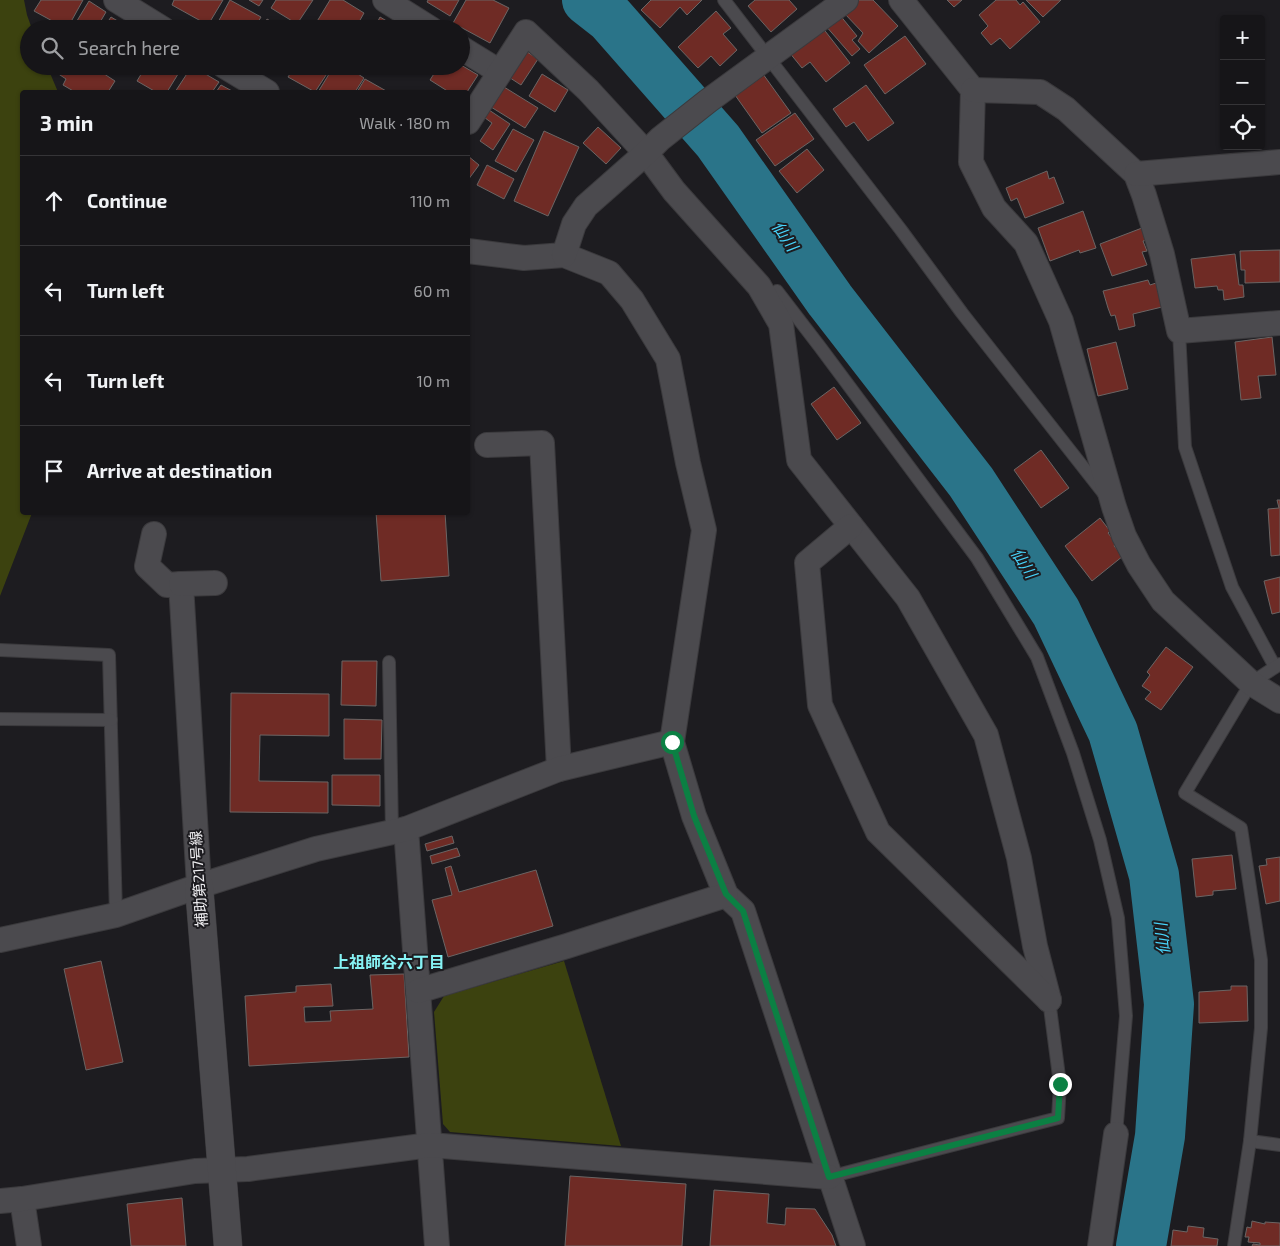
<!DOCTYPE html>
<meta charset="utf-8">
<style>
body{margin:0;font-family:"Exo 2","Noto Sans JP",sans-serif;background:#1f1e21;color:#f1f3f6}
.controls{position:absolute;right:15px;top:15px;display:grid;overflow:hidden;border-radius:5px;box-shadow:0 1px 4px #0004}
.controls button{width:45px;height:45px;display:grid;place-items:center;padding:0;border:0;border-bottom:1px solid #353437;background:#161518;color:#f1f3f6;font:25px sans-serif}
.stop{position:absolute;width:15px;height:15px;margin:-11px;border:4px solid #0b8043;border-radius:50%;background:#fff}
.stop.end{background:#0b8043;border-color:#fff;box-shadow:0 1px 5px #0008}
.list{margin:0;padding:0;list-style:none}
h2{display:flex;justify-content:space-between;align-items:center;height:65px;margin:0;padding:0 20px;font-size:21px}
h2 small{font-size:16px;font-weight:400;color:#9e9fa2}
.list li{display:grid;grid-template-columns:32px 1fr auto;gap:15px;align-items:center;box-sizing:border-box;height:90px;padding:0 20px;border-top:1px solid #353437}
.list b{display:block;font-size:19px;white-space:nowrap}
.list em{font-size:16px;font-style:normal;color:#9e9fa2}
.icon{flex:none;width:28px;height:28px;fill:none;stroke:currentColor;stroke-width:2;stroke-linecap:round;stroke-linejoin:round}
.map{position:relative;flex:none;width:1280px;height:1246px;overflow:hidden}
.search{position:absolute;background:#161518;box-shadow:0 1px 4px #0004;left:20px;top:20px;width:450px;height:55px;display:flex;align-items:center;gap:12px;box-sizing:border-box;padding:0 18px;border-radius:28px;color:#9e9fa2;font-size:19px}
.panel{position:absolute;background:#161518;box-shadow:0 1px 4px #0004;left:20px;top:90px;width:450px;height:425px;border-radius:5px}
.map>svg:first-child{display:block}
.green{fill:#3c420f}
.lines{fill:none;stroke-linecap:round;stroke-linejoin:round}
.river{stroke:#2a7489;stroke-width:50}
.building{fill:#6f2b25;stroke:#6b6564}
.lane-casing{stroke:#3b3a3d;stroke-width:14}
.street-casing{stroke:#3b3a3d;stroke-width:26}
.secondary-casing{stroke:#3b3a3d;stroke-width:29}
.lane{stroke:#4b4a4e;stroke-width:12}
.street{stroke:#4b4a4e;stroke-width:24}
.secondary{stroke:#4b4a4e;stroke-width:28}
.route{stroke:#0b8043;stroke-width:6}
.labels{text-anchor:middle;stroke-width:4;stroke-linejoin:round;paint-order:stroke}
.street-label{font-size:15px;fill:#eeedf0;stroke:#1d1c20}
.water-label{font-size:16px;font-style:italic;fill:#47d3fa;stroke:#1d1c20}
.neighbourhood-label{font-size:16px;font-weight:bold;fill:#86f2f4;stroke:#1d1c20}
</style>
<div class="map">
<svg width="1280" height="1246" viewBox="0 0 1280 1246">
<rect width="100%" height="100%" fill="#1d1c20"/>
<!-- green -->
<g class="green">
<polygon points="0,0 24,0 27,15 32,29 29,29 29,66 47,66 58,92 22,92 22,512 32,513 0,596"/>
<polygon points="564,961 621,1146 450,1132 443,1124 434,1012 444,996"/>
</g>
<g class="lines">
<!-- river -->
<polyline class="river" points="587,0 610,18 718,141 830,300 971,482 1056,612 1113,732 1154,875 1169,1004 1160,1136 1141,1246"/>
</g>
<!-- building -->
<g class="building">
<polygon points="41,0 83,0 67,29 34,11"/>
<polygon points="174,0 223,0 208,25 172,5"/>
<polygon points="230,0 261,17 254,29 225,29 217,24"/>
<polygon points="249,0 263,0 259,6"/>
<polygon points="276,0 313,0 297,24 271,8"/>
<polygon points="330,0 343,0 364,13 355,29 313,28"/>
<polygon points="428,0 459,0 450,16 427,2"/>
<polygon points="466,0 493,0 509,8 490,43 453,23"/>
<polygon points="651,0 702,0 687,15 680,7 660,28 641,10"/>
<polygon points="755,0 789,0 797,9 771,32 748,6"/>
<polygon points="858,0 873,0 898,26 869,53 858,41 863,33 844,13"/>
<polygon points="947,0 962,0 954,7"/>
<polygon points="996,0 1016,0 1020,5 1023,2 1040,22 1010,49 1000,38 991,45 981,33 988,26 979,15"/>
<polygon points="1026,0 1061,0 1043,17"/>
<polygon points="89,1 106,12 96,29 72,29"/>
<polygon points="716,11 731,28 723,34 737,50 720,66 711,56 698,68 678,47"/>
<polygon points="839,14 857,36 852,40 860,49 852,56 825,25"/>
<polygon points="111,17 131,29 103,29"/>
<polygon points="380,17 400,29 374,29"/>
<polygon points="267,19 284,29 262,29"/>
<polygon points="822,27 850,63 826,82 810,62 802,68 789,52"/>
<polygon points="905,36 926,64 885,94 864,65"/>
<polygon points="521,48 538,59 521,85 504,74"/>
<polygon points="461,65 478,75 467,92 449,92 430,80 439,66 461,66"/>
<polygon points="62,66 92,66 115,81 108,92 75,92 63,85 66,79 57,73"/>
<polygon points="146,66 183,66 167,92 156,92 137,81"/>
<polygon points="192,66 219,82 212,92 175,92"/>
<polygon points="295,66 332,66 315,92 288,77"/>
<polygon points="334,66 346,66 364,78 355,92 318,92"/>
<polygon points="398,66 412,66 409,73"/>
<polygon points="542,74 568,90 555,112 529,96"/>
<polygon points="763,74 791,113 762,133 735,95"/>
<polygon points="365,79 388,92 357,92"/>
<polygon points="221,85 234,92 216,92"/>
<polygon points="866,85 894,123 868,141 854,122 846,127 833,109"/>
<polygon points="504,87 538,108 525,128 491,107"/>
<polygon points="486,108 510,124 493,150 480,141 492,123 481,115"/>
<polygon points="795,113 814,139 775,166 756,140"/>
<polygon points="598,127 621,148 606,164 583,143"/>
<polygon points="513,129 534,140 516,172 495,161"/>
<polygon points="544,131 579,147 548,216 514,201"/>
<polygon points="807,149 824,170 797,193 779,171"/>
<polygon points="468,156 479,165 468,180"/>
<polygon points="487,165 514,179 504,199 477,185"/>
<polygon points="1047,171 1049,179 1054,177 1064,203 1025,218 1017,198 1011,201 1006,188"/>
<polygon points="1083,211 1096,248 1080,253 1079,250 1050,261 1038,228"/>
<polygon points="1142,228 1147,240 1143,241 1147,251 1142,252 1147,265 1112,276 1100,244"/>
<polygon points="1280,250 1280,282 1245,283 1245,270 1241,270 1240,251"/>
<polygon points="1235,254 1239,285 1243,285 1244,297 1224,300 1223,290 1218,290 1217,286 1195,288 1191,259"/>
<polygon points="1148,280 1150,285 1156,283 1162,307 1133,314 1135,326 1119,330 1115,315 1111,316 1108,308 1103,291"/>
<polygon points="1272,337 1276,375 1258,376 1261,398 1241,400 1235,342"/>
<polygon points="1116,342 1128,389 1098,396 1087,349"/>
<polygon points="834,387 861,423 837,440 811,404"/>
<polygon points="1041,450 1069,488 1041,508 1014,470"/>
<polygon points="1277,500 1280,500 1280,555 1271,556 1268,509 1279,508"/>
<polygon points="376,512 445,512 449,576 381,581"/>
<polygon points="1100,518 1110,531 1108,533 1116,543 1114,546 1123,556 1092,581 1065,546"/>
<polygon points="1280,577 1280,612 1272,614 1264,581"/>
<polygon points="1166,647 1193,667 1161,710 1145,699 1151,692 1142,686 1150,675 1147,672"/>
<polygon points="342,661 377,661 376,706 341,705"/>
<polygon points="231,693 329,694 329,736 260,735 259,781 328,782 328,813 230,812"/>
<polygon points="344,719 382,720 381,759 344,759"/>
<polygon points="332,775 380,775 380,806 332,805"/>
<polygon points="452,836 454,843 427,851 425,844"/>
<polygon points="457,848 460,856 432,864 430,856"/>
<polygon points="1232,855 1236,889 1213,891 1213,895 1196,897 1192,859"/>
<polygon points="1280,857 1280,901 1266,904 1259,866 1267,865 1266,859"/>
<polygon points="451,866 459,892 536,870 553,926 448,957 432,900 452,895 445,868"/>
<polygon points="101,961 123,1062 86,1070 64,969"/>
<polygon points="404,974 409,1057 249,1066 245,996 296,992 296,986 331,984 333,1006 304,1007 305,1022 331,1021 330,1011 373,1009 370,975"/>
<polygon points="1231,986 1247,986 1248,1021 1199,1023 1199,992 1231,990"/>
<polygon points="570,1176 686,1184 682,1246 565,1246"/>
<polygon points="714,1190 769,1194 767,1223 785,1225 786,1208 815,1209 832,1235 836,1246 710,1246"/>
<polygon points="182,1198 186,1246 131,1246 127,1204"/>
<polygon points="1252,1221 1265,1224 1265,1222 1280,1223 1280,1246 1252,1246 1253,1244 1260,1245 1260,1243 1248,1242 1249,1237 1245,1237 1247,1227 1251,1228"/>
<polygon points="1188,1226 1204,1228 1203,1237 1218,1239 1217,1246 1171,1246 1173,1230 1187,1232"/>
</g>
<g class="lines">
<!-- lane casing -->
<g class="lane-casing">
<g id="lane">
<polyline points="724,0 901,230 962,313 1105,495"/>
<polyline points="777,291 820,347 977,558 1037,657 1073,753 1100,840 1118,918 1126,1016 1116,1134"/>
<polyline points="1179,331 1185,447 1232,587 1275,667"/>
<polyline points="0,650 109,655 116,915"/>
<polyline points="389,662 392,832"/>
<polyline points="0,719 111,720"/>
<polyline points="1250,1141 1280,1145"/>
<polyline points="829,1177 1058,1118 1060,1084 1049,1000"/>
<polyline points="1234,1246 1250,1141 1261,1028 1261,960 1241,828 1185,793 1251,683 1280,664"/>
</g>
</g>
<!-- street casing -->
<g class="street-casing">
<g id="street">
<polyline points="116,0 163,29"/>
<polyline points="385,0 431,29"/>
<polyline points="901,0 973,90 971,162 994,208 1026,243 1061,321 1114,507 1124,536 1139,565 1163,601 1251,683 1280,701"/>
<polyline points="461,48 500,72"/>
<polyline points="224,66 267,92"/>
<polyline points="973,90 1040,92 1066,109 1136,174 1144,195 1162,254 1179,331 1280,323"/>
<polyline points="468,122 526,32 588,90 646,153 674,191 759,286 781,324 799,460 908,598 986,735 1019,858 1035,946 1049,1000"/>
<polyline points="1136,174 1280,162"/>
<polyline points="468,251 524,258 564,255 609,273 632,300 668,359 688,463 704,530 672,742 694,816 726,895 743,911 853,1246"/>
<polyline points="564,255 574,224 586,206 646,153 660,139 708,101 846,0"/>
<polyline points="487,445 542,443 559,769"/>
<polyline points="851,526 807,563 820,705 878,832 1049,1000"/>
<polyline points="154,534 147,566 167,585 181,584 199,886"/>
<polyline points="181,584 215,583"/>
<polyline points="406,829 437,1246"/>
<polyline points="0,940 116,915 199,886 316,849 406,829 559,769 672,742"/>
<polyline points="418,991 567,946 726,895"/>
<polyline points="22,1199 29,1246"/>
<polyline points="0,1201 22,1199 195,1171 248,1169 430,1145 829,1177"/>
<polyline points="1100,1246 1116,1134"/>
</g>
</g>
<!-- secondary casing -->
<g class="secondary-casing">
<polyline id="secondary" points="199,886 228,1246"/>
</g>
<!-- lane -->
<use href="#lane" class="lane"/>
<!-- street -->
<use href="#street" class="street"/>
<!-- secondary -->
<use href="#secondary" class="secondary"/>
</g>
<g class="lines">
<!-- route -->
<polyline class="route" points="672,742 694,816 726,894 743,911 829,1177 1058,1118 1060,1084"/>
</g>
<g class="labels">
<!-- street labels -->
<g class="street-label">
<text transform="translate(199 879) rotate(-94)" y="5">補助第217号線</text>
</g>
<!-- water labels -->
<g class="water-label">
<text transform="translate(785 236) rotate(55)" y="6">仙川</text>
<text transform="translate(1024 563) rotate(57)" y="6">仙川</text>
<text transform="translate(1162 939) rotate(-96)" y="6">仙川</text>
</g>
<!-- neighbourhood labels -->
<g class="neighbourhood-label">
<text x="389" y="968">上祖師谷六丁目</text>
</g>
</g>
</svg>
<div class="controls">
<button>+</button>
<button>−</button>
<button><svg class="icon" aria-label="locate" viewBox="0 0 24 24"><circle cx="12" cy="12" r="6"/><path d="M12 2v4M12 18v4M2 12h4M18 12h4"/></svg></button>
</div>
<div class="stop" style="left:672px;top:742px"></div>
<div class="stop end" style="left:1060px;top:1084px"></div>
<div class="search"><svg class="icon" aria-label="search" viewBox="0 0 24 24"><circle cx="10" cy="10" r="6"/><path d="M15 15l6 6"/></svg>Search here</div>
<section class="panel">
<h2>3 min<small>Walk · 180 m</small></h2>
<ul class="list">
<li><svg class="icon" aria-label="ahead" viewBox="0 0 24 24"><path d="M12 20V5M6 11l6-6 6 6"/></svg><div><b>Continue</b></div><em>110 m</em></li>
<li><svg class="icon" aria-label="left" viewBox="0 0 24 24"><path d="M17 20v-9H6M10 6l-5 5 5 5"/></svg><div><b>Turn left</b></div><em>60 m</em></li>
<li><svg class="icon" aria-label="left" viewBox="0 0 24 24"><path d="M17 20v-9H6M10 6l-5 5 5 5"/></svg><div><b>Turn left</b></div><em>10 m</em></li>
<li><svg class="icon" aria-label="arrive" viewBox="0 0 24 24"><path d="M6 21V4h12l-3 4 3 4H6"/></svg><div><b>Arrive at destination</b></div></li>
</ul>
</section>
</div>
